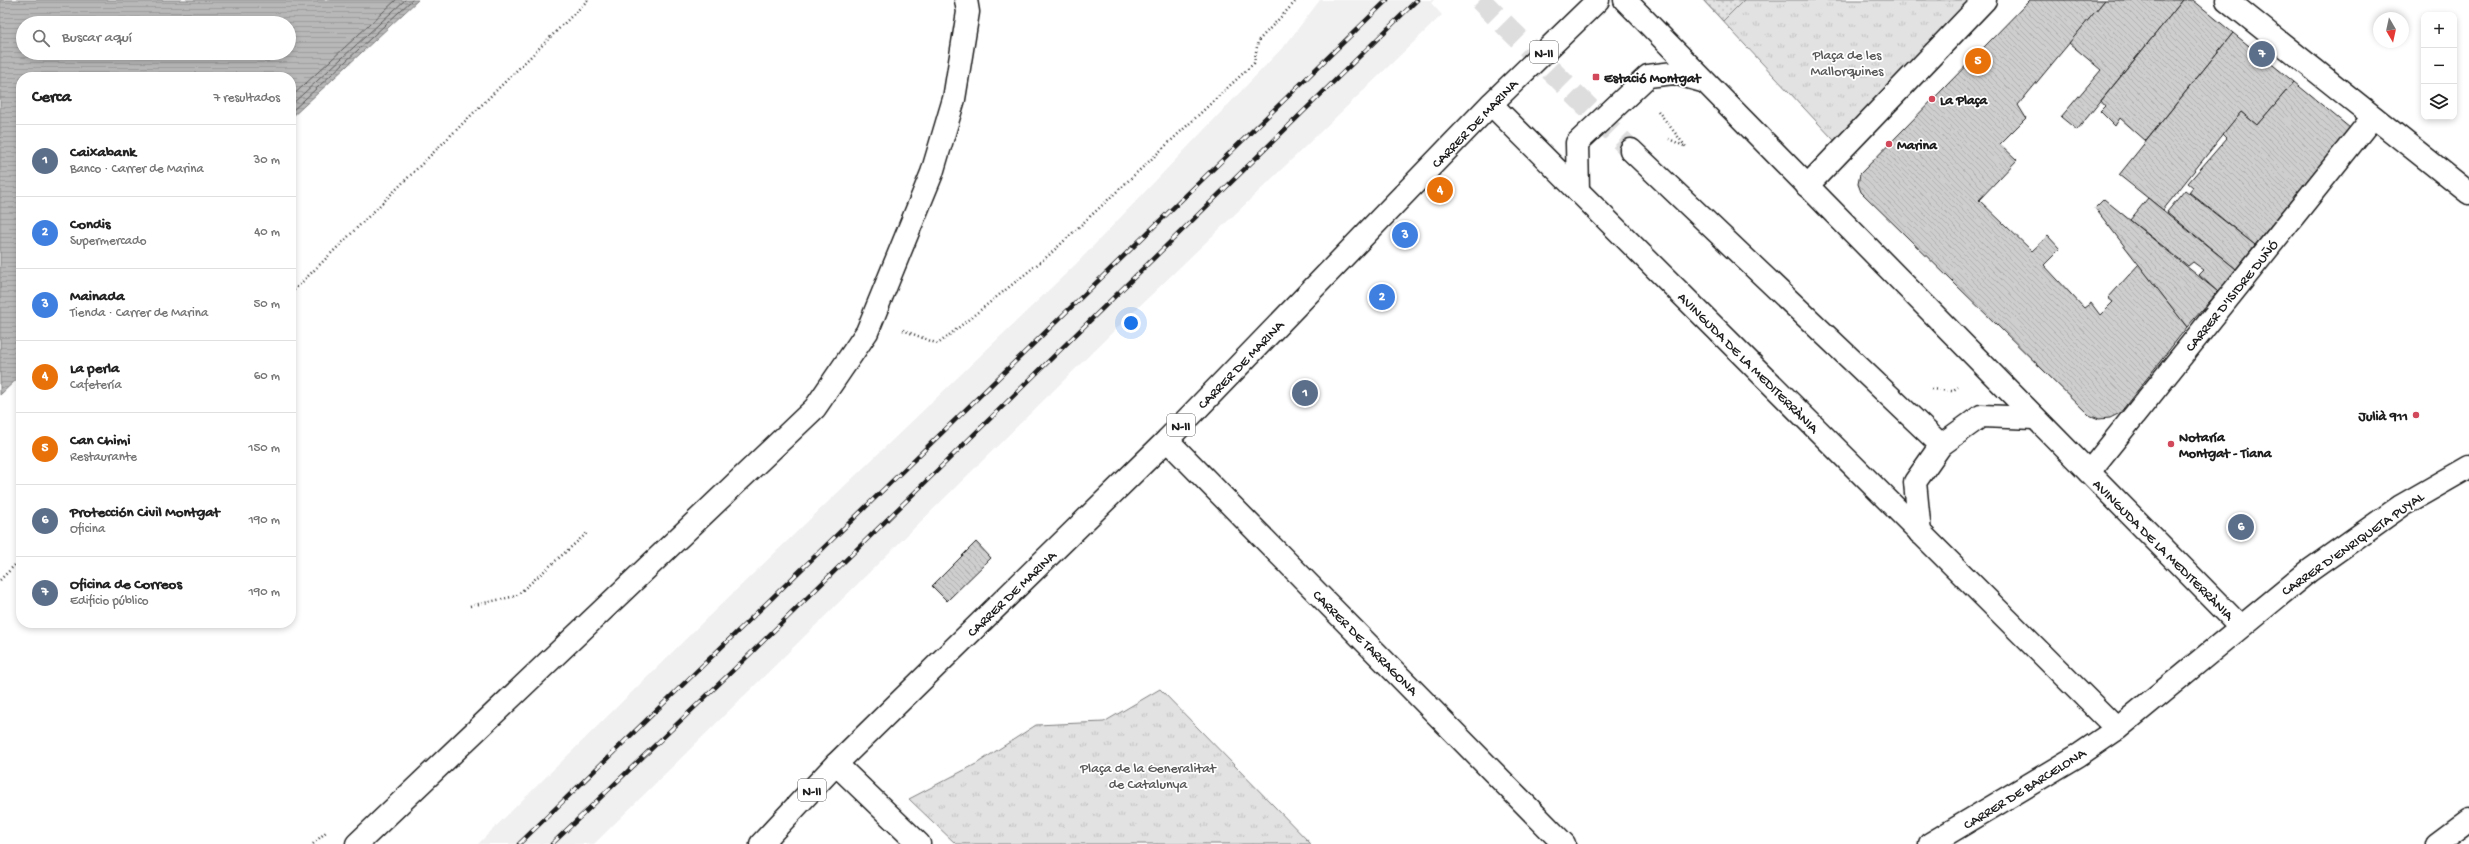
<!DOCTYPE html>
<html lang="es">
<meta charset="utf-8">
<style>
body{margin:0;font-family:"Gochi Hand",sans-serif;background:#f2f2f2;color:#222}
.controls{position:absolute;right:12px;top:12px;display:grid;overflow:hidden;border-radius:8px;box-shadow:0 2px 6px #0003}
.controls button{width:36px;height:36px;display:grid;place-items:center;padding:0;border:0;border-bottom:1px solid #e0e0e0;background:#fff;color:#222;font:20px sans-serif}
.compass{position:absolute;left:2373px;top:12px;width:36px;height:36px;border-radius:50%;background:#fff;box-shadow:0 2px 6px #0003;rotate:171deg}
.you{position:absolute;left:1131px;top:323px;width:14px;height:14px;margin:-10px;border:3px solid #fff;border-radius:50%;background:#1a73e8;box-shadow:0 0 0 6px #1a73e833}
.badge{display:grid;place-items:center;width:26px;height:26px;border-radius:50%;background:#2563eb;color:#fff;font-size:13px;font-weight:700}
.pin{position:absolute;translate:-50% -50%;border:2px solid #fff;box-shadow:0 1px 4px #0006}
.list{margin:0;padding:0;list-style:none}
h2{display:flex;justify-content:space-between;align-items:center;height:52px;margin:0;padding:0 16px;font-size:17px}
h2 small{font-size:13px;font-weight:400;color:#767676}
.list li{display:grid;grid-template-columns:26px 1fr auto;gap:12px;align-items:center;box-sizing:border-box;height:72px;padding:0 16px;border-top:1px solid #e0e0e0}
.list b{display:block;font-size:15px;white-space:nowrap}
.list p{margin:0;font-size:13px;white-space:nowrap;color:#767676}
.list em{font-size:13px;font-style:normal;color:#767676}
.icon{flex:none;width:22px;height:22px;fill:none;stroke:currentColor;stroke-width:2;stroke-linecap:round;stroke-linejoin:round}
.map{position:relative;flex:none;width:2469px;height:844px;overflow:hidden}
.search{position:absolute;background:#fff;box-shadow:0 2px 6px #0003;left:16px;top:16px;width:280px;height:44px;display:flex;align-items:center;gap:10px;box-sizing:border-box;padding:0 14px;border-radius:22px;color:#767676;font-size:15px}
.panel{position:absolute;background:#fff;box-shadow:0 2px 6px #0003;left:16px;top:72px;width:280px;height:556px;border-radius:16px}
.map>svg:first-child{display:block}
.built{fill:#f0f0f0}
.park{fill:url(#park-tufts);stroke:#7f7f7f}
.garden{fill:url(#garden-dots);stroke:#7f7f7f}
.water{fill:url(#water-rules);stroke:#7a7a7a;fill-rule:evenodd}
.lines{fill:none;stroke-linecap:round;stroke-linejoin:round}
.shore{stroke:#5a5a5a;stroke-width:1}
.building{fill:url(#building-back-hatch);stroke:#1c1c1c}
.minor-tunnel{stroke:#ddd;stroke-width:22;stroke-dasharray:22 11;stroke-linecap:butt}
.minor-casing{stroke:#1c1c1c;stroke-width:25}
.major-casing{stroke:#1c1c1c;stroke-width:25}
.highway-casing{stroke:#1c1c1c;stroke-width:25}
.path{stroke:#1c1c1c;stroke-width:2.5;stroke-dasharray:1 3;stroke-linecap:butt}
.minor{stroke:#fff;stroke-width:22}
.major{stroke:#fff;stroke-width:22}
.highway{stroke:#fff;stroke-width:22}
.rail-casing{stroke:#1c1c1c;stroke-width:4.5}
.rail{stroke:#fff;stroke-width:3;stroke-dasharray:9;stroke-linecap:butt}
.poi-dot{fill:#d1495b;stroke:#fff;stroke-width:1.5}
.labels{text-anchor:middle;stroke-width:3.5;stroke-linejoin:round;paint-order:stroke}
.shield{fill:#fff;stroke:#606060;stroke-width:1}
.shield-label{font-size:13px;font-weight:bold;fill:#1c1c1c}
.park-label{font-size:14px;fill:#575757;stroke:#fff}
.poi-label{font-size:14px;font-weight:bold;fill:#1c1c1c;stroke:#fff;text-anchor:start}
.street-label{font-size:14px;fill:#1c1c1c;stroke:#fff}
</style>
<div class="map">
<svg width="2469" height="844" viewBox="0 0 2469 844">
<defs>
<pattern id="park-tufts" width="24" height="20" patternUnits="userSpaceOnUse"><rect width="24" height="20" fill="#e2e2e2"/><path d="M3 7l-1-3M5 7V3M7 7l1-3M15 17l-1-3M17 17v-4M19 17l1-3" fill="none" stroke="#c1c1c1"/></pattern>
<pattern id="garden-dots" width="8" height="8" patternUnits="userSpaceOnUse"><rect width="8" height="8" fill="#e2e2e2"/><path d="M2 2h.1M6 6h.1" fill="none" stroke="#c1c1c1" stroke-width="1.8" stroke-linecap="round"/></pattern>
<pattern id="water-rules" width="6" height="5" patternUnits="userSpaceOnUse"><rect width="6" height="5" fill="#b8b8b8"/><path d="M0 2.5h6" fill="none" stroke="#9e9e9e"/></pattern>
<pattern id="building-back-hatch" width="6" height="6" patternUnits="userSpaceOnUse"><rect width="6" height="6" fill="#cecece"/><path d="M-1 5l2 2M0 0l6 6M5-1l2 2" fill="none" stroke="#b0b0b0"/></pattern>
</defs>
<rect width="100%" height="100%" fill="#fff"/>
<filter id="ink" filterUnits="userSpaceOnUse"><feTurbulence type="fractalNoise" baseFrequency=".025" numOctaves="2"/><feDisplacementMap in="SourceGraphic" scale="8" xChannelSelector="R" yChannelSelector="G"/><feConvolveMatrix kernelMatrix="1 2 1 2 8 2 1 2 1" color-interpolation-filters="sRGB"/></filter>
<g filter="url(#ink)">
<!-- built -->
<polygon class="built" points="1320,0 1434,0 1431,3 1442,15 1124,321 594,844 478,844 708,617 1076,264 1287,43"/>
<!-- park -->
<g class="park">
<polygon points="1703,0 1994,0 1846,153"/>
<polygon points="1160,689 1311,844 956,844 909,799 976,764 1036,725 1104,722"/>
</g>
<!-- garden -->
<polygon class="garden" points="1703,0 1744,0 1723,21"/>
<!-- water -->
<path class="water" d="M0,0H418L291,118V77H21V375L0,395ZM23,23H289V53H23Z"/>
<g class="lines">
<!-- shore -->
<g class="shore">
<polyline points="291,97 396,0"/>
<polyline points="291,105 405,0"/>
<polyline points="291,112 412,0"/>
</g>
</g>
<!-- building -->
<g class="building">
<polygon points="2030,0 2105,0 2018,105 2026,118 2000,144 2017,160 1979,200 2032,251 2048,236 2060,249 2044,265 2084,308 2091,303 2100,315 2113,302 2108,298 2139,264 2187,327 2120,413 2110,418 2099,419 2089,415 1861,192 1858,184 1860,174"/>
<polygon points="2105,0 2183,0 2077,130 2061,117 2101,70 2069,43"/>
<polygon points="2183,0 2193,0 2233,33 2146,141 2120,118 2115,126 2100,111 2105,106 2101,101"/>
<polygon points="2233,33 2294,82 2257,125 2241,112 2163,210 2119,175"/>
<polygon points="2294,82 2350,128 2255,245 2189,192 2193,187 2188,183 2227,138 2223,134 2241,112 2257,125"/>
<polygon points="2185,190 2255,245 2236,269 2167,212"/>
<polygon points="2148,198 2236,269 2218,292 2199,275 2204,270 2193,262 2188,266 2130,220"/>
<polygon points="2104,199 2218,292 2187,327 2095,208"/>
<polygon points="976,542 991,558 947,601 932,586"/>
</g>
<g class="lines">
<!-- minor-tunnel -->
<polyline class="minor-tunnel" points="1480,0 1631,150"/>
<!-- minor casing -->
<g class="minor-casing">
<g id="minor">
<polyline points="1625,0 2240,626"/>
<polyline points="2227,0 2469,193"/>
<polyline points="1491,104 2117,729"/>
<polyline points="1631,150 1941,445"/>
<polyline points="1807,186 1985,0"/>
<polyline points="1578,191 1577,143 1648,76 1674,73 1702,81"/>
<polyline points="1167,440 1564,844"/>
<polyline points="2089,472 2373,117"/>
<polyline points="1920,533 1915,482 1941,445 1981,416 2035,418"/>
<polyline points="836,764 919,844"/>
<polyline points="357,844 815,408 867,332 932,173 954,99 968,12 966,0"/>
<polyline points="1930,844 2079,755 2117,729 2309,571 2401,506 2469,467"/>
</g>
</g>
<!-- major casing -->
<g class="major-casing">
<polyline id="major" points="761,844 836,764 1167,440 1491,104 1598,0"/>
</g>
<!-- highway casing -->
<g class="highway-casing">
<polyline id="highway" points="2437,844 2469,820"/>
</g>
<!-- path -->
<g class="path">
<polyline points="1658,111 1686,147 1669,139"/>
<polyline points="291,293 588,0"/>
<polyline points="903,330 938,344 1049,255 1254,63 1258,41 1297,0"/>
<polyline points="1931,389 1952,391 1958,387"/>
<polyline points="0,580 21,559"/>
<polyline points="470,606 516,596 587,533"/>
<polyline points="313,844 326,832"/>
</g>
<!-- minor -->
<use href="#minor" class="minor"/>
<!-- major -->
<use href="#major" class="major"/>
<!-- highway -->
<use href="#highway" class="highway"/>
<!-- rail casing -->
<g class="rail-casing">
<g id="rail">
<polyline points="519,844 1387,0"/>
<polyline points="552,844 748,656 1417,0"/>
</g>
</g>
<!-- rail -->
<use href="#rail" class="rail"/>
</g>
</g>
<!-- markers -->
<g class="poi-dot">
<rect x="1592" y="73" width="8" height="8" rx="2"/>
<circle cx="1932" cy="99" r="4"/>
<circle cx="1889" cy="144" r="4"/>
<circle cx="2416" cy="415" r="4"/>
<circle cx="2171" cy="444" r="4"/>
</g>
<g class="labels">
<!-- shield labels -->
<g class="shield">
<rect x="1530" y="41" width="28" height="22" rx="3"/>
<rect x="1167" y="414" width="28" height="22" rx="3"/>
<rect x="798" y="779" width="28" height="22" rx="3"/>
</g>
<g class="shield-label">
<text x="1544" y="57">N-II</text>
<text x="1181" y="430">N-II</text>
<text x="812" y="795">N-II</text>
</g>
<!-- park labels -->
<g class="park-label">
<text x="1847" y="59">Plaça de les<tspan x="1847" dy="16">Mallorquines</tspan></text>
<text x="1148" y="772">Plaça de la Generalitat<tspan x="1148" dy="16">de Catalunya</tspan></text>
</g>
<!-- poi labels -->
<g class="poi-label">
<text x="1604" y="82">Estació Montgat</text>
<text x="1940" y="104">La Plaça</text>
<text x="1897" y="149">Marina</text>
<text x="2408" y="420" text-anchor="end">Julià 911</text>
<text x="2179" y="441">Notaría<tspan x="2179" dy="16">Montgat - Tiana</tspan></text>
</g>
<!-- street labels -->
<g class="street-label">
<text transform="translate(1474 123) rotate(-46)" y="5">CARRER DE MARINA</text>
<text transform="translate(2231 295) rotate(-51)" y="5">CARRER D'ISIDRE DUÑÓ</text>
<text transform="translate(1749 362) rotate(45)" y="5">AVINGUDA DE LA MEDITERRÀNIA</text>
<text transform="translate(1240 364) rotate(-46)" y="5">CARRER DE MARINA</text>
<text transform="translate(2352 543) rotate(-35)" y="5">CARRER D'ENRIQUETA PUYAL</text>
<text transform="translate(2164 549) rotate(45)" y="5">AVINGUDA DE LA MEDITERRÀNIA</text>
<text transform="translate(1011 593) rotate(-44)" y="5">CARRER DE MARINA</text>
<text transform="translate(1366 642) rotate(45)" y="5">CARRER DE TARRAGONA</text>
<text transform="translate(2024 788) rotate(-32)" y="5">CARRER DE BARCELONA</text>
</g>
</g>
</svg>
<div class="controls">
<button>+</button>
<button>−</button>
<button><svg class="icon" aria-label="layers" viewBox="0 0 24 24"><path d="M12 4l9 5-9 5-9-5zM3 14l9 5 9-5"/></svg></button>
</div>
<svg class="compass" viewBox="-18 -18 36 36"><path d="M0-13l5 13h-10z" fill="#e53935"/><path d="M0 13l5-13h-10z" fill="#767676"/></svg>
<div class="you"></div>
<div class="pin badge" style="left:1305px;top:393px;background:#5c6f8a">1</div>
<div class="pin badge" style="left:1382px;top:297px;background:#3f7fe0">2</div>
<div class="pin badge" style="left:1405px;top:235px;background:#3f7fe0">3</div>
<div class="pin badge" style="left:1440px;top:190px;background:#e8710a">4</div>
<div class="pin badge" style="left:1978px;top:61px;background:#e8710a">5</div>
<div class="pin badge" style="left:2241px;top:527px;background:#5c6f8a">6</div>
<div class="pin badge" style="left:2262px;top:54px;background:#5c6f8a">7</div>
<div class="search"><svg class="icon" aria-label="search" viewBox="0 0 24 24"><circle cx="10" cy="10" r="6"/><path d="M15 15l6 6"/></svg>Buscar aquí</div>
<section class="panel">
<h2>Cerca<small>7 resultados</small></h2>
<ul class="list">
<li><span class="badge" style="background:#5c6f8a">1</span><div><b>Caixabank</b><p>Banco · Carrer de Marina</p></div><em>30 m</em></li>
<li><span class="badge" style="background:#3f7fe0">2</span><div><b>Condis</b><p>Supermercado</p></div><em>40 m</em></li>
<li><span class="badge" style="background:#3f7fe0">3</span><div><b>Mainada</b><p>Tienda · Carrer de Marina</p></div><em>50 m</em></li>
<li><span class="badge" style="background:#e8710a">4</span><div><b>La perla</b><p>Cafetería</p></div><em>60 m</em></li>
<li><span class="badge" style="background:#e8710a">5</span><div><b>Can Chimi</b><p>Restaurante</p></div><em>150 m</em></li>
<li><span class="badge" style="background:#5c6f8a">6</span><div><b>Protección Civil Montgat</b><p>Oficina</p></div><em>190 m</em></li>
<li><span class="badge" style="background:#5c6f8a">7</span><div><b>Oficina de Correos</b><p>Edificio público</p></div><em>190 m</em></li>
</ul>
</section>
</div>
